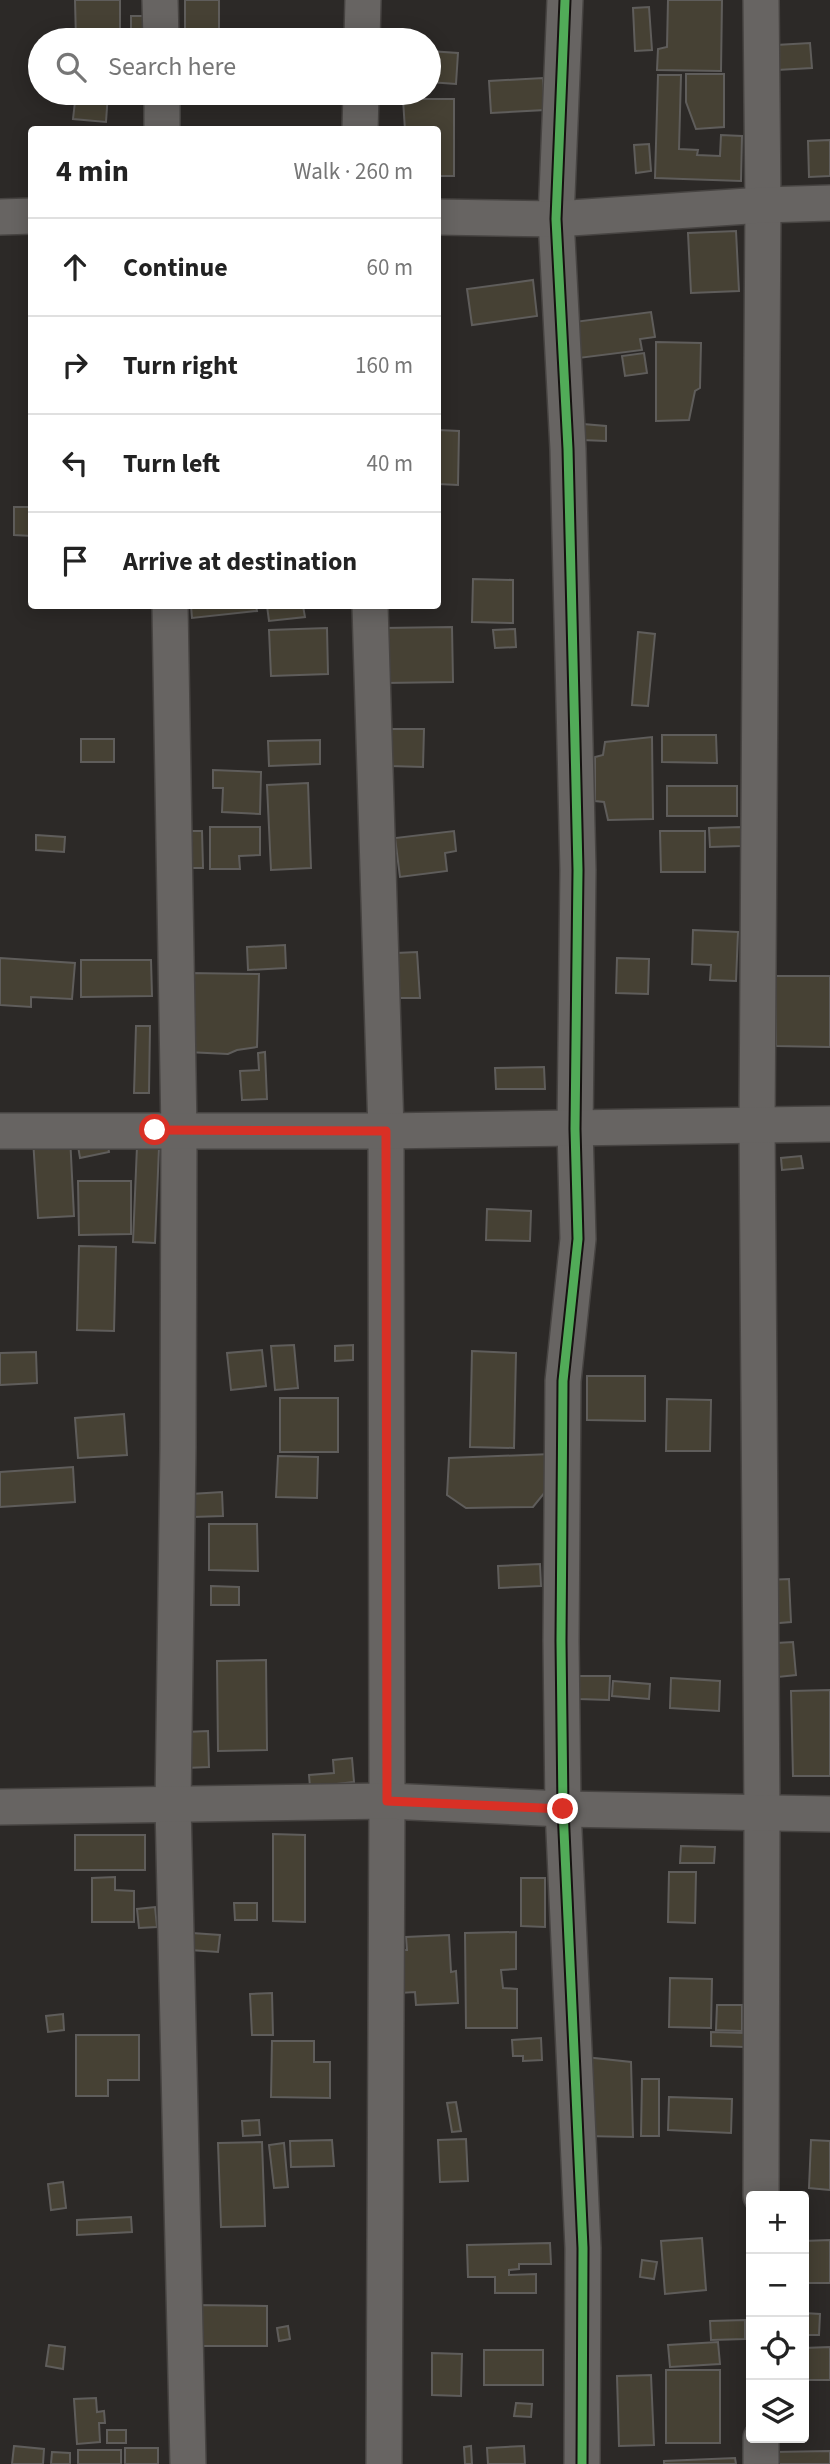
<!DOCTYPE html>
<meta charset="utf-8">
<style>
body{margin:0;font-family:"Source Sans 3",sans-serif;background:#f6f6f6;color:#222}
.controls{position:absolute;right:21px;bottom:21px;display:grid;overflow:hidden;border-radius:7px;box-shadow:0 4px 18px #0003}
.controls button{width:63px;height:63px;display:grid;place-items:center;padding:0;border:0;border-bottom:2px solid #e0e0e0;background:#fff;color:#222;font:35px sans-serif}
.stop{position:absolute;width:21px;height:21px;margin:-16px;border:5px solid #d93025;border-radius:50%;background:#fff}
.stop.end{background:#d93025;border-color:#fff;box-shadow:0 2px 7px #0008}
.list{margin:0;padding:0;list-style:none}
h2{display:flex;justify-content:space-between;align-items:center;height:91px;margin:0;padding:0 28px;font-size:30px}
h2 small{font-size:23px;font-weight:400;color:#767676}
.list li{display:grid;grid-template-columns:46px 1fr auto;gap:21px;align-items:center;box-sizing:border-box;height:98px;padding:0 28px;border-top:2px solid #e0e0e0}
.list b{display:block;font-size:26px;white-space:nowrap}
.list em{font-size:23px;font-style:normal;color:#767676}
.icon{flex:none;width:38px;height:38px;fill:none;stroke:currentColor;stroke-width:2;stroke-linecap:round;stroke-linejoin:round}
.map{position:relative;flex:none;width:830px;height:2464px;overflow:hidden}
.search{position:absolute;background:#fff;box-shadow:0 4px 18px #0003;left:28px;top:28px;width:413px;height:77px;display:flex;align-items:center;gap:18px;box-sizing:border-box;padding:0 24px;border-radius:38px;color:#767676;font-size:26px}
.panel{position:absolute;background:#fff;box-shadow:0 4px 18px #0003;left:28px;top:126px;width:413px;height:483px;border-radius:7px}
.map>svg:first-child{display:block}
.building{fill:#464134;stroke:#5f5d5b;stroke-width:2}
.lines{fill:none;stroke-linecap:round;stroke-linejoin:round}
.minor-casing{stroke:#474442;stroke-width:38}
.minor{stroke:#676462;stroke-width:35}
.cycleway-casing{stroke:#151210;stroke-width:13}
.cycleway{stroke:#51ab58;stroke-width:9}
.route{stroke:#d93025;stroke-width:9}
</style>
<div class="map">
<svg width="830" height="2464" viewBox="0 0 830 2464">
<rect width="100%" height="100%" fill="#2c2927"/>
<!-- building -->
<g class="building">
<polygon points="75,0 120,0 120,40 76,40"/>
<rect x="185" y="0" width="34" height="29"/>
<polygon points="668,0 722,0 721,71 657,70 658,49 667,47"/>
<polygon points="649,7 652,50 635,51 633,8"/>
<polygon points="131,16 154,16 156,40 124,40 124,36 131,32"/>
<polygon points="810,43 812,68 777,70 776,45"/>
<polygon points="429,51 458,53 456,84 429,82"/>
<polygon points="686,74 724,74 724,127 696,129 686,102"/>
<polygon points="658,75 681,75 679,149 698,150 697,155 720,156 721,135 742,136 741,181 655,178"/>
<polygon points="543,78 545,110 491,113 489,81"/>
<polygon points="76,93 108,93 106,122 73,119"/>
<polygon points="267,93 312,93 312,96 297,96 296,104 267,102"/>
<polygon points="403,99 454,99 454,176 438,176 438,130 405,130"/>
<polygon points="830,140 830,176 809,177 808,141"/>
<polygon points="649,144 651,171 636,173 634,145"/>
<polygon points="736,231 739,291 691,293 688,233"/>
<polygon points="533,280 537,316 472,325 467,289"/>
<polygon points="651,312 655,337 640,339 642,350 579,358 574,322"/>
<polygon points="656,342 701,343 700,388 695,391 689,420 656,421"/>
<polygon points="644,353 647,373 625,376 622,356"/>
<polygon points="583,424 606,426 606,441 582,440"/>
<polygon points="438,430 459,431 458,485 438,484"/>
<polygon points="14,507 32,507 32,536 14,535"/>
<polygon points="473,579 513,580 513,623 472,622"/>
<polygon points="191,606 256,606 257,611 192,618"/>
<polygon points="267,606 303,606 305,617 269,621"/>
<polygon points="452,627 453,682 384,683 383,628"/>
<polygon points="327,628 328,674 271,676 269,630"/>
<polygon points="515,629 516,647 495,648 493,630"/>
<polygon points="638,632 655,634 648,706 632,705"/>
<polygon points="391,729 424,729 423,767 390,766"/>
<polygon points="662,735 716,735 717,763 662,762"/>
<polygon points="652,737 653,819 608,820 604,802 595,801 595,757 603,755 605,742"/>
<rect x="81" y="739" width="33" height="23"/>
<polygon points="320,740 320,764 269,766 268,741"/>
<polygon points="213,770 261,772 260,814 222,812 223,788 213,788"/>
<polygon points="308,783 311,868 271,870 267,785"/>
<rect x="667" y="786" width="70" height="30"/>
<polygon points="210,827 260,827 260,855 239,856 240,869 210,869"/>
<polygon points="741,827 742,846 710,847 709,828"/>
<polygon points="182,831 202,831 203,868 182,868"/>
<polygon points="454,831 456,851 445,853 447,871 400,877 395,838"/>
<polygon points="660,831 705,831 705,872 661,872"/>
<polygon points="36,835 65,837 64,852 36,850"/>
<polygon points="693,930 738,932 736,981 710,980 711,965 692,964"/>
<polygon points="285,945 286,968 248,970 247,947"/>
<polygon points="417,952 420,998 398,998 396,953"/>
<polygon points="0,958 75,963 72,999 31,997 31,1007 0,1005"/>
<polygon points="617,958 649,959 648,994 616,993"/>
<polygon points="81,960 151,960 152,996 81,997"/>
<polygon points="188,973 259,974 257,1047 237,1050 228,1054 187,1052"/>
<polygon points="775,976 830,976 830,1047 776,1046"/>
<polygon points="136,1026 150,1026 149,1093 134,1093"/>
<polygon points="265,1052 267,1099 242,1100 240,1071 259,1070 258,1053"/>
<polygon points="544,1067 545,1089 496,1089 495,1068"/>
<polygon points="106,1134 109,1152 80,1158 77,1140"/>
<polygon points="70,1136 74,1216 38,1218 33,1139"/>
<polygon points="137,1146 159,1148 155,1243 133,1242"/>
<polygon points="801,1156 803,1168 782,1170 781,1158"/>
<polygon points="78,1181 131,1181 131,1234 79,1235"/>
<polygon points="487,1209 531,1211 530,1241 486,1240"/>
<polygon points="79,1246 116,1247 114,1331 77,1330"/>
<polygon points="294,1345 298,1388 275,1390 271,1346"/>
<polygon points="353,1345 353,1360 335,1361 335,1346"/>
<polygon points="262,1350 266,1386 231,1390 227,1353"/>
<polygon points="472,1351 516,1353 514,1448 470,1447"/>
<polygon points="36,1352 37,1383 0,1385 0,1353"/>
<polygon points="587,1376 645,1376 645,1421 587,1420"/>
<rect x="280" y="1398" width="58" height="54"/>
<polygon points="667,1399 711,1400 710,1451 666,1451"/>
<polygon points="124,1414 127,1455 78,1458 75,1418"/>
<polygon points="551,1454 550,1486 533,1507 466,1508 447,1495 449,1458"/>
<polygon points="278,1456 318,1457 317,1498 276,1497"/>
<polygon points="73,1467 75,1502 0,1507 0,1472"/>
<polygon points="222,1492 223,1516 192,1517 191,1494"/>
<polygon points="209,1524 257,1524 258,1571 209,1570"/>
<polygon points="540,1564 541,1586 499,1588 498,1566"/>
<polygon points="789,1579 791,1622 768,1624 766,1580"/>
<polygon points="211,1586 239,1587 239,1605 211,1605"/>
<polygon points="793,1642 796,1675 778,1677 776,1643"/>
<polygon points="266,1660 267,1750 218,1751 217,1661"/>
<polygon points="579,1676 610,1676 609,1700 579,1699"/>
<polygon points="671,1678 720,1681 719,1711 670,1708"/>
<polygon points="613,1681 650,1684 649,1699 612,1696"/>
<polygon points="830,1690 830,1776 793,1776 791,1691"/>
<polygon points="208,1731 209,1767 186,1768 185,1732"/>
<polygon points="352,1758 354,1782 310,1787 309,1775 334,1773 333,1760"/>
<polygon points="273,1834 305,1835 305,1922 273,1921"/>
<rect x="75" y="1835" width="70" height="35"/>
<polygon points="681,1846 715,1847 714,1863 680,1863"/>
<polygon points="669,1872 696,1872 695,1923 668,1922"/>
<polygon points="115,1877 115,1890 134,1891 134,1922 92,1922 92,1878"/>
<polygon points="521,1878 545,1878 545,1927 521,1926"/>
<polygon points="234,1903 257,1903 257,1920 235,1920"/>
<polygon points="155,1907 157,1927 139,1928 137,1909"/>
<polygon points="516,1932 516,1969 501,1970 503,1988 517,1989 517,2028 466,2028 465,1933"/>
<polygon points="192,1933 220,1935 218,1952 190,1950"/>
<polygon points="449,1935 451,1972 456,1971 458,2003 416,2005 415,1992 400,1993 397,1950 407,1950 406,1937"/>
<polygon points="670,1978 712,1979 711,2028 669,2027"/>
<polygon points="272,1993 273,2035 252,2035 250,1994"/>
<polygon points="717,2005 742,2005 742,2031 716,2030"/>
<polygon points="63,2014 64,2030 48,2032 46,2016"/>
<polygon points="711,2032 745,2033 745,2047 711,2046"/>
<polygon points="76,2035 139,2035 139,2080 108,2080 108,2096 76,2096"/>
<polygon points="541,2038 542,2060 523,2061 523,2056 513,2056 512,2040"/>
<polygon points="272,2041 314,2041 314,2062 330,2062 330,2098 271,2097"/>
<polygon points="585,2057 631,2062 633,2137 584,2136"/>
<polygon points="642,2079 659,2079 659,2136 641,2136"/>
<polygon points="669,2097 732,2099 731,2133 668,2130"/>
<polygon points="456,2102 461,2131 452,2132 447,2103"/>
<polygon points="259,2120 260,2135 243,2136 242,2121"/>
<polygon points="466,2139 468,2181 440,2182 438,2140"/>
<polygon points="332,2140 334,2166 291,2167 290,2141"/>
<polygon points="811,2140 830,2141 830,2190 809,2188"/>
<polygon points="262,2142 265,2226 221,2227 218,2143"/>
<polygon points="284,2143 288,2187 274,2188 269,2145"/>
<polygon points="63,2182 66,2208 51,2210 48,2184"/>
<polygon points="131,2217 132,2232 77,2235 77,2220"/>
<polygon points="702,2238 706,2290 665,2294 661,2241"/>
<polygon points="830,2240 830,2283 804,2283 804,2241"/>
<polygon points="550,2243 551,2264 519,2264 519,2269 509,2270 509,2275 536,2274 536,2293 495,2293 495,2277 468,2277 467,2245"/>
<polygon points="642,2260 657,2262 654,2279 640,2277"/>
<polygon points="193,2305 267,2306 267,2346 192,2346"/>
<polygon points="804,2313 820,2314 819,2335 804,2335"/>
<polygon points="745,2320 745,2339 711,2340 710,2321"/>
<polygon points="288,2326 290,2339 279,2341 277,2328"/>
<polygon points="718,2342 720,2364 670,2367 668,2345"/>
<polygon points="49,2345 65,2347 63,2369 46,2366"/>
<polygon points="830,2347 830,2380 804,2380 804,2348"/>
<rect x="484" y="2350" width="59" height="35"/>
<polygon points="432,2353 462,2354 461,2396 432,2395"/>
<rect x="666" y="2370" width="54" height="73"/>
<polygon points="651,2375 654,2445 619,2446 617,2376"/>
<polygon points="96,2398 97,2412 104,2411 105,2423 99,2423 100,2442 77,2444 74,2399"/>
<polygon points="516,2403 532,2404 531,2417 514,2416"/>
<rect x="107" y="2430" width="19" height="13"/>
<polygon points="14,2446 44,2449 43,2464 12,2464"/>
<polygon points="471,2446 472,2464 465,2464 464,2447"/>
<polygon points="524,2446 525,2464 488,2464 487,2448"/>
<rect x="125" y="2448" width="33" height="16"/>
<rect x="78" y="2450" width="43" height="14"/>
<polygon points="830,2451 830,2464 773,2464 772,2452"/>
<polygon points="52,2452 70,2453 70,2464 51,2464"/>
<polygon points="735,2458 736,2464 664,2464 664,2461"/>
</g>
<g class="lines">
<!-- minor casing -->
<g class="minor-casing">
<g id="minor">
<polyline points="160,0 161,40"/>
<polyline points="565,0 556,219 568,449 578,870 575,1129 578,1239 563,1381 561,1641 563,1809 583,2248 582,2464"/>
<polyline points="761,0 763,205 757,1125 762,1812 761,2196"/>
<polyline points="362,40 363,0"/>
<polyline points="162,93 162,130"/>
<polyline points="360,130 361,93"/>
<polyline points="0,217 32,216"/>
<polyline points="438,217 556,219 763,205 830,203"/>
<polyline points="170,606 179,1132 178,1448 173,1805 188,2464"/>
<polyline points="370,606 386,1131 387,1801 384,2464"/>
<polyline points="0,1131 386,1131 830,1124"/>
<polyline points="0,1807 387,1801 563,1809 830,1814"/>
<polyline points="761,2464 761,2438"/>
</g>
</g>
<!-- minor -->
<use href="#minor" class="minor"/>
<!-- cycleway casing -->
<g class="cycleway-casing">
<polyline id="cycleway" points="565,0 556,219 568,449 578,870 575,1129 578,1239 563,1381 561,1641 563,1809 583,2248 582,2464"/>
</g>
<!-- cycleway -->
<use href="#cycleway" class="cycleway"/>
</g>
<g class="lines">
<!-- route -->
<polyline class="route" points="155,1130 386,1131 387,1801 563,1809"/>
</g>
</svg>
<div class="controls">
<button>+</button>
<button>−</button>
<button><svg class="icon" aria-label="locate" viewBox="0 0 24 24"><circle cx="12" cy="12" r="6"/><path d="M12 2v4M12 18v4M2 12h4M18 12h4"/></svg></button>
<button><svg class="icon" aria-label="layers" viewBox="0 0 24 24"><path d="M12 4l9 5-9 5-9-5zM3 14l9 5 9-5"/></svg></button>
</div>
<div class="stop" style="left:155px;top:1130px"></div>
<div class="stop end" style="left:563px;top:1809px"></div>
<div class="search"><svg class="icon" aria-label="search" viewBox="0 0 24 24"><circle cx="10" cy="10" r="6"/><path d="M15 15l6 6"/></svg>Search here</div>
<section class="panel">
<h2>4 min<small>Walk · 260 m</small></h2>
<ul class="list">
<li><svg class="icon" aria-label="ahead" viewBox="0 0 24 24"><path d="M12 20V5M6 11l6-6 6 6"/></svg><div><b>Continue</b></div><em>60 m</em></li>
<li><svg class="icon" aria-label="right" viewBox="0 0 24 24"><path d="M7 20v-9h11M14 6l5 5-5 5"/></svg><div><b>Turn right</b></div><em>160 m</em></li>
<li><svg class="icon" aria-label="left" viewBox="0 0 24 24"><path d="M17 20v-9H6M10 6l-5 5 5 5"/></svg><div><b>Turn left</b></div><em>40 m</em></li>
<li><svg class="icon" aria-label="arrive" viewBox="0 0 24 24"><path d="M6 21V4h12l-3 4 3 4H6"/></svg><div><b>Arrive at destination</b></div></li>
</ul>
</section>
</div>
